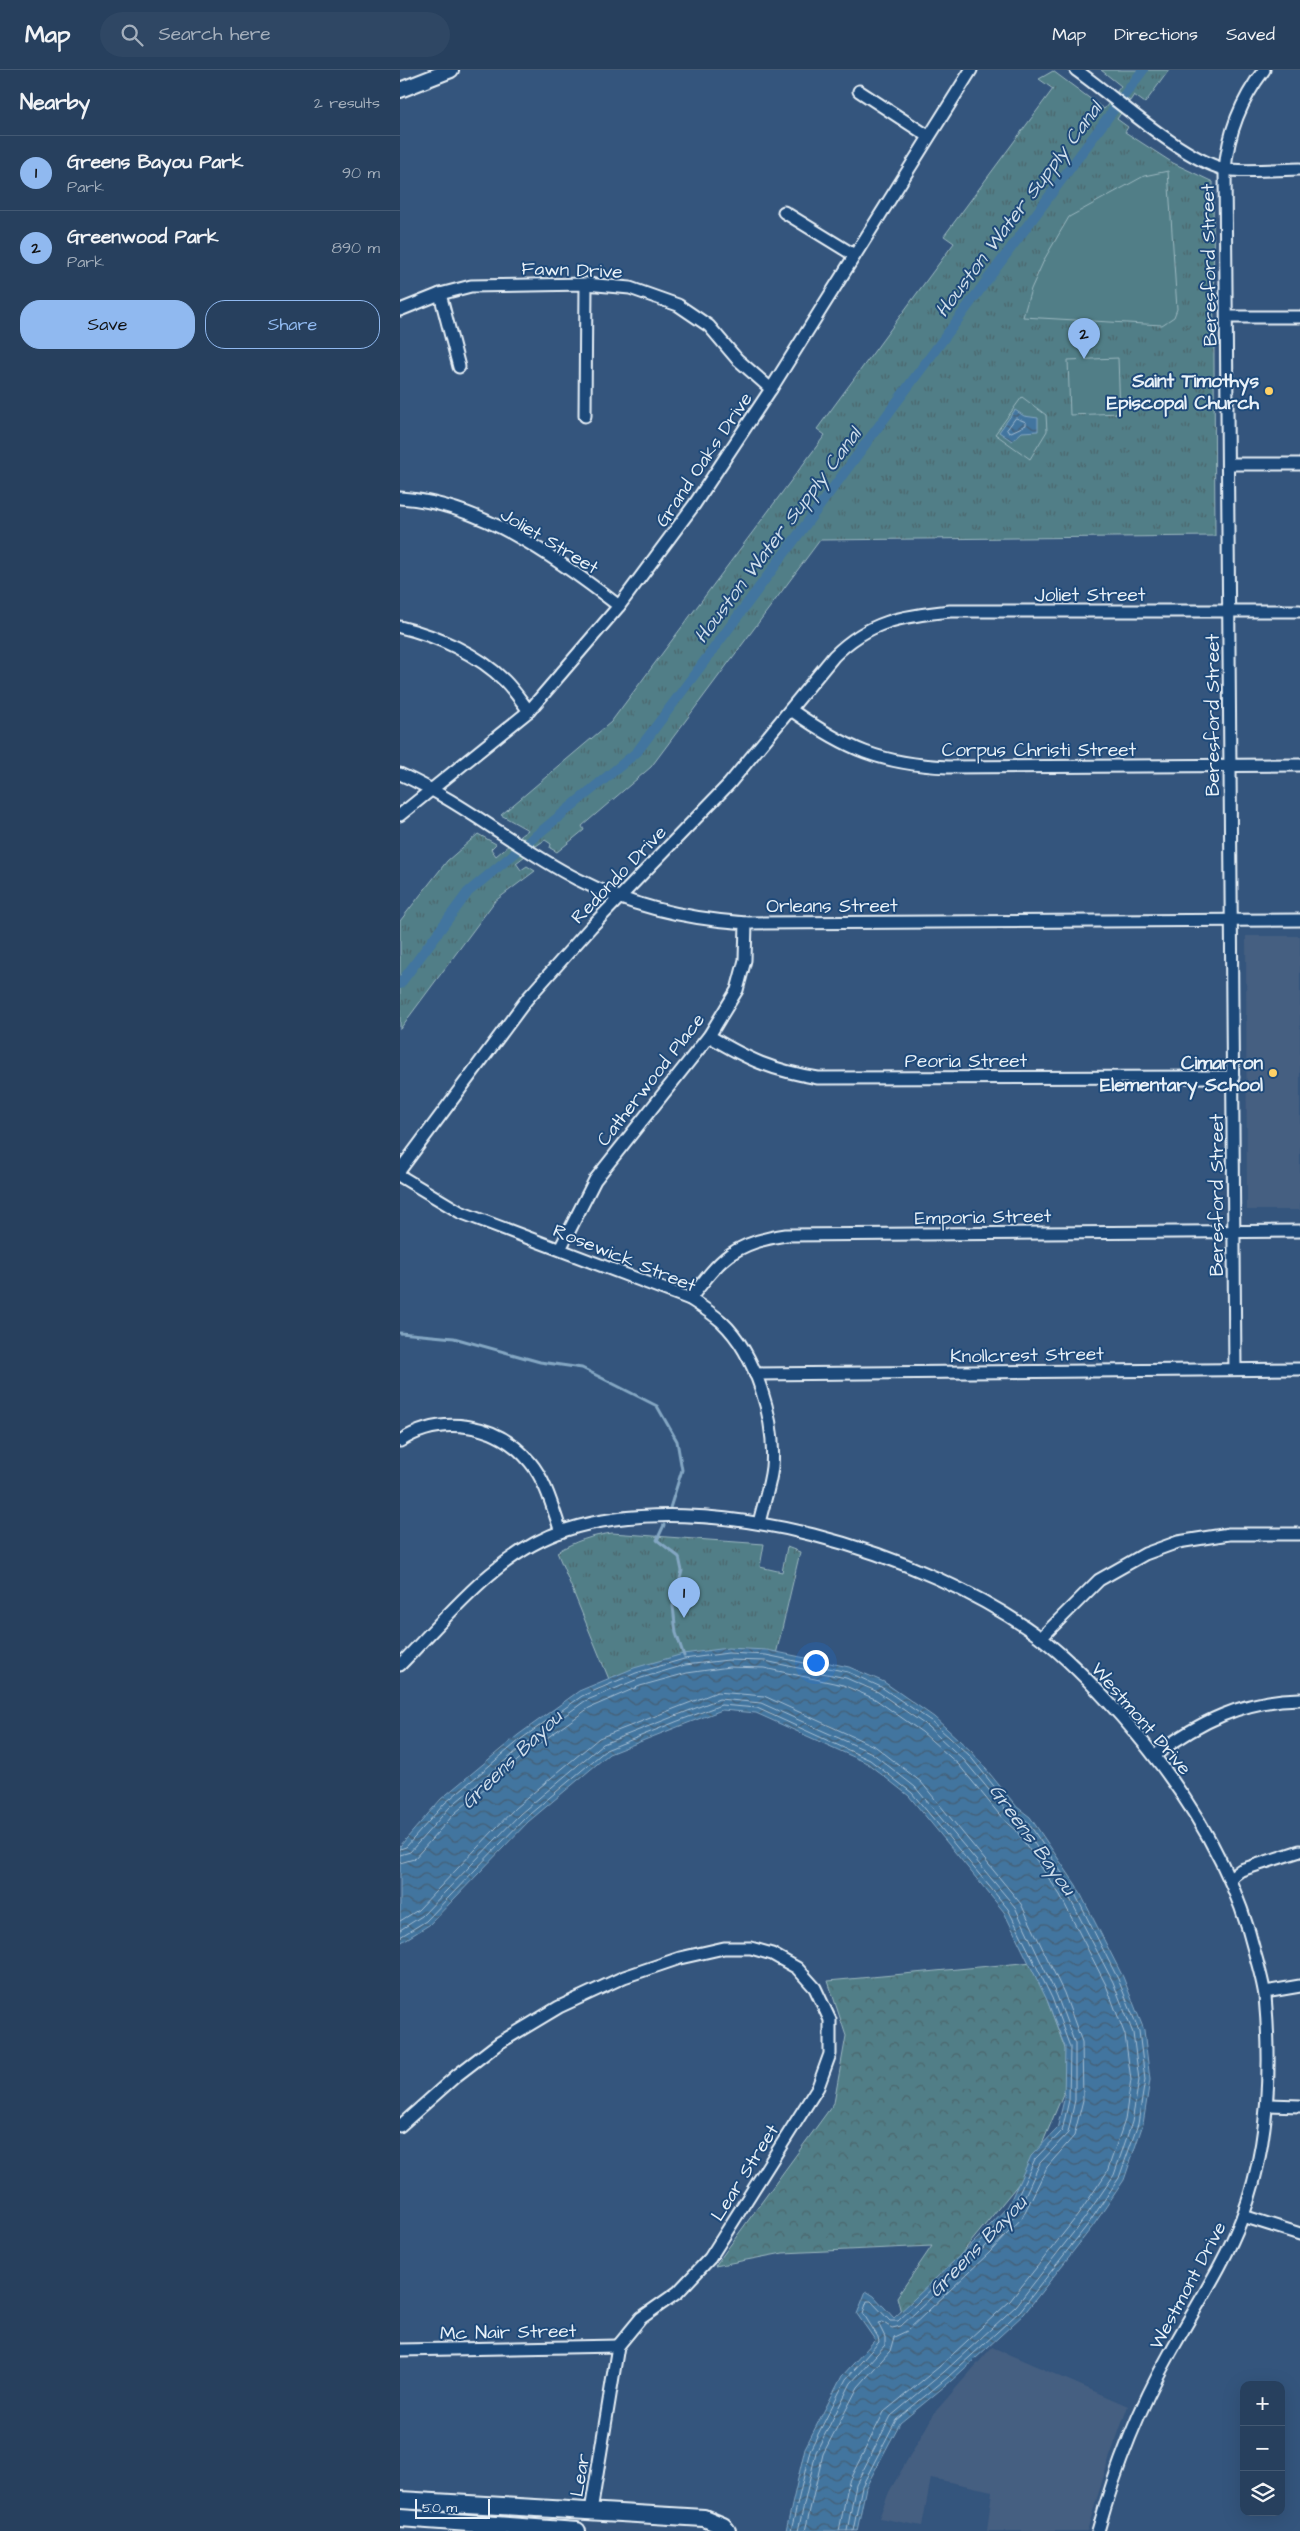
<!DOCTYPE html>
<meta charset="utf-8">
<style>
body{margin:0;font-family:"Architects Daughter",sans-serif;background:#2f4764;color:#f1f3f6}
.controls{position:absolute;right:15px;bottom:15px;display:grid;overflow:hidden;border-radius:10px;box-shadow:0 5px 20px #0002}
.controls button{width:45px;height:45px;display:grid;place-items:center;padding:0;border:0;border-bottom:1px solid #435973;background:#27405e;color:#f1f3f6;font:25px sans-serif}
.scale{position:absolute;left:15px;bottom:12px;width:75px;box-sizing:border-box;padding-left:5px;border:2px solid #e8f1f8;border-top:0;font-size:14px;line-height:18px;white-space:nowrap;color:#e8f1f8;-webkit-text-stroke:4px #1f4a7a;paint-order:stroke}
.you{position:absolute;left:415px;top:1592px;width:18px;height:18px;margin:-12px;border:4px solid #fff;border-radius:50%;background:#1a73e8;box-shadow:0 0 0 8px #1a73e833}
.badge{display:grid;place-items:center;width:32px;height:32px;border-radius:50%;background:#90b9f0;color:#111;font-size:16px;font-weight:700}
.pin{position:absolute;translate:-50% -41px;filter:drop-shadow(0 1px 2px #0008)}
.pin::after{content:'';position:absolute;top:26px;width:18px;height:15px;background:inherit;clip-path:polygon(0 0,100% 0,50% 100%)}
.list{margin:0;padding:0;list-style:none}
h2{display:flex;justify-content:space-between;align-items:center;height:65px;margin:0;padding:0 20px;font-size:21px}
h2 small{font-size:16px;font-weight:400;color:#a4afbc}
.list li{display:grid;grid-template-columns:32px 1fr auto;gap:15px;align-items:center;box-sizing:border-box;height:75px;padding:0 20px;border-top:1px solid #435973}
.list b{display:block;font-size:19px;white-space:nowrap}
.list p{margin:0;font-size:16px;white-space:nowrap;color:#a4afbc}
.list em{font-size:16px;font-style:normal;color:#a4afbc}
.actions{display:flex;gap:10px;padding:15px 20px}
.actions a{flex:1;padding:11px 0;border:1px solid #90b9f0;border-radius:20px;text-align:center;font-size:18px;color:#90b9f0}
.actions .main{background:#90b9f0;color:#111}
.icon{flex:none;width:28px;height:28px;fill:none;stroke:currentColor;stroke-width:2;stroke-linecap:round;stroke-linejoin:round}
.map{position:relative;flex:none;width:900px;height:2461px;overflow:hidden}
header{display:flex;align-items:center;gap:30px;box-sizing:border-box;height:70px;padding:0 25px;background:#27405e;border-bottom:1px solid #435973}
header strong{font-size:24px}
nav{display:flex;gap:28px;margin-inline-start:auto;font-size:18px}
.search{width:350px;height:45px;background:#2f4764;display:flex;align-items:center;gap:12px;box-sizing:border-box;padding:0 18px;border-radius:28px;color:#a4afbc;font-size:19px}
main{display:flex}
aside{flex:1;background:#27405e}
.map>svg:first-child{display:block}
.built{fill:#455f81}
.grass{fill:url(#grass-tufts);stroke:#9cb8c0}
.forest{fill:url(#forest-crowns);stroke:#9cb8c0}
.pitch{fill:#517e87;stroke:#9cb8c0}
.water{fill:url(#water-waves);stroke:#84a7c3}
.lines{fill:none;stroke-linecap:round;stroke-linejoin:round}
.shore{stroke:#a6bfd4;stroke-width:1}
.stream{stroke:#84a7c3;stroke-width:3}
.canal{stroke:#42759f;stroke-width:10}
.minor-casing{stroke:#e8f1f8;stroke-width:15}
.tertiary-casing{stroke:#e8f1f8;stroke-width:18}
.secondary-casing{stroke:#e8f1f8;stroke-width:20}
.minor{stroke:#1f4a7a;stroke-width:11}
.tertiary{stroke:#1f4a7a;stroke-width:14}
.secondary{stroke:#1f4a7a;stroke-width:16}
.poi-dot{fill:#ffd166;stroke:#1f4a7a;stroke-width:2}
.labels{text-anchor:middle;stroke-width:4;stroke-linejoin:round;paint-order:stroke}
.street-label{font-size:19px;fill:#e8f1f8;stroke:#1f4a7a}
.poi-label{font-size:19px;font-weight:bold;fill:#e8f1f8;stroke:#1f4a7a;text-anchor:end}
.water-label{font-size:20px;font-style:italic;fill:#cfdeeb;stroke:#1f4a7a}
</style>
<header>
<strong>Map</strong>
<div class="search"><svg class="icon" aria-label="search" viewBox="0 0 24 24"><circle cx="10" cy="10" r="6"/><path d="M15 15l6 6"/></svg>Search here</div>
<nav><a>Map</a><a>Directions</a><a>Saved</a></nav>
</header>
<main>
<aside>
<h2>Nearby<small>2 results</small></h2>
<ul class="list">
<li><span class="badge">1</span><div><b>Greens Bayou Park</b><p>Park</p></div><em>90 m</em></li>
<li><span class="badge">2</span><div><b>Greenwood Park</b><p>Park</p></div><em>890 m</em></li>
</ul>
<div class="actions"><a class="main">Save</a><a>Share</a></div>
</aside>
<div class="map">
<svg width="900" height="2461" viewBox="0 0 900 2461">
<defs>
<pattern id="grass-tufts" width="24" height="20" patternUnits="userSpaceOnUse" patternTransform="scale(1.25)"><rect width="24" height="20" fill="#517e87"/><path d="M3 7l-1-3M5 7V3M7 7l1-3M15 17l-1-3M17 17v-4M19 17l1-3" fill="none" stroke="#4c666c"/></pattern>
<pattern id="forest-crowns" width="20" height="18" patternUnits="userSpaceOnUse" patternTransform="scale(1.25)"><rect width="20" height="18" fill="#517e87"/><path d="M2 6a3 3 0 1 1 6 0M12 15a3 3 0 1 1 6 0" fill="none" stroke="#4c666c"/></pattern>
<pattern id="water-waves" width="16" height="10" patternUnits="userSpaceOnUse" patternTransform="scale(1.25)"><rect width="16" height="10" fill="#42759f"/><path d="M0 5q4-4 8 0t8 0" fill="none" stroke="#445e74"/></pattern>
</defs>
<rect width="100%" height="100%" fill="#34557d"/>
<filter id="ink" filterUnits="userSpaceOnUse"><feTurbulence type="fractalNoise" baseFrequency=".02" numOctaves="2"/><feDisplacementMap in="SourceGraphic" scale="10" xChannelSelector="R" yChannelSelector="G"/><feConvolveMatrix kernelMatrix="1 2 1 2 8 2 1 2 1" color-interpolation-filters="sRGB"/></filter>
<g filter="url(#ink)">
<!-- built -->
<g class="built">
<polygon points="846,866 900,866 900,1140 847,1140"/>
<polygon points="592,2277 728,2336 708,2392 687,2461 587,2461 592,2421 531,2408 522,2456 479,2448 489,2422 535,2342"/>
</g>
<!-- grass -->
<g class="grass">
<polygon points="701,0 769,0 745,33 734,25 730,31 717,21 721,16"/>
<polygon points="653,1 704,39 709,33 721,43 717,49 728,57 725,62 773,93 813,112 815,466 420,470 251,697 182,756 184,760 157,782 150,778 151,774 145,770 136,776 120,766 128,760 101,745 211,652 425,365 417,359 554,173 544,166 653,19 639,9"/>
<polygon points="78,764 96,774 91,779 96,786 109,775 125,786 116,793 121,800 127,796 135,801 95,831 0,959 0,851 47,791"/>
<path d="M212,1463L364,1474L360,1497L382,1502L387,1477L400,1482L374,1593L213,1619L157,1482C175,1471 191,1466 212,1463Z"/>
</g>
<!-- forest -->
<polygon class="forest" points="633,1892 673,2000 633,2096 504,2254 497,2227 532,2176 383,2183 315,2196 434,2033 446,1966 428,1911"/>
<!-- pitch -->
<g class="pitch">
<polygon points="768,101 777,239 774,247 762,255 623,247 631,219 645,188 669,147 744,106"/>
<polygon points="718,288 720,343 670,345 668,290"/>
<polygon points="622,327 646,345 647,361 630,389 595,364"/>
</g>
<!-- water -->
<g class="water">
<polygon points="615,340 624,346 638,348 638,361 622,362 612,371 599,362"/>
<polygon points="328,1578 367,1580 449,1597 484,1612 534,1647 572,1682 617,1737 630,1747 676,1815 723,1907 744,1960 750,2010 743,2054 724,2110 693,2156 624,2244 551,2311 500,2353 466,2417 457,2461 386,2461 405,2378 442,2306 475,2270 457,2244 466,2221 474,2226 494,2248 576,2170 608,2136 631,2086 657,2059 664,2030 665,1977 647,1930 604,1842 509,1726 467,1693 356,1643 322,1640 280,1656 209,1684 128,1752 29,1855 0,1873 0,1776 41,1729 118,1665 179,1621 234,1598 283,1584"/>
</g>
<g class="lines">
<!-- shore -->
<g class="shore">
<polygon points="616,348 626,352 626,355 609,363 607,360"/>
<polyline points="0,1779 6,1777 45,1733 121,1669 182,1626 236,1603 284,1589 328,1583 366,1585 448,1602 481,1617 531,1651 569,1685 613,1740 627,1751 672,1818 718,1909 739,1961 745,2010 738,2054 719,2108 689,2153 620,2241 548,2307 496,2350 462,2416 453,2461"/>
<polyline points="0,1785 10,1782 50,1737 125,1674 185,1631 238,1609 285,1595 328,1590 365,1591 446,1608 478,1622 527,1656 564,1690 609,1744 622,1755 666,1821 713,1912 733,1963 739,2010 732,2052 714,2105 684,2149 616,2236 544,2302 491,2346 456,2414 447,2461"/>
<polyline points="0,1793 14,1789 55,1743 130,1680 189,1638 240,1616 287,1603 329,1597 364,1598 443,1615 475,1629 522,1662 559,1695 603,1749 616,1760 660,1825 706,1915 725,1965 731,2010 725,2050 707,2102 678,2145 610,2231 539,2297 484,2342 449,2411 439,2461"/>
<polyline points="0,1851 18,1840 115,1738 199,1668 317,1622 364,1626 476,1677 521,1712 621,1834 664,1923 682,1972 683,2030 674,2066 647,2097 622,2148 589,2183 507,2261 494,2267 490,2281 458,2317 423,2384 405,2461"/>
<polyline points="0,1860 22,1846 120,1744 203,1674 319,1629 361,1633 472,1683 515,1717 615,1837 657,1926 675,1974 675,2030 668,2063 640,2093 617,2143 584,2178 501,2256 492,2258 482,2252 478,2253 485,2267 485,2275 451,2313 416,2382 398,2461"/>
<polyline points="0,1867 26,1851 124,1749 206,1680 278,1651 321,1635 357,1638 470,1690 512,1723 608,1839 652,1928 670,1977 669,2030 662,2061 635,2089 612,2139 579,2174 498,2251 490,2251 471,2231 467,2231 463,2243 478,2267 479,2272 446,2309 410,2380 391,2461"/>
</g>
<!-- stream -->
<g class="stream">
<polyline points="0,1263 54,1268 140,1292 182,1298 257,1336 277,1371 282,1400 270,1438"/>
<polyline points="264,1455 257,1470 279,1487 282,1501 273,1536 276,1563 284,1586"/>
</g>
<!-- canal -->
<polyline class="canal" points="0,914 68,822 237,682 743,0"/>
<!-- minor casing -->
<g class="minor-casing">
<g id="minor">
<path d="M676,0C716,28 779,87 824,99C839,103 882,99 900,99"/>
<polyline points="459,21 528,66"/>
<polyline points="384,142 454,185"/>
<polyline points="40,224 59,297"/>
<polyline points="0,240 40,224 71,216 186,214 230,218 278,235 309,256 337,289 371,319"/>
<polyline points="827,247 900,247"/>
<polyline points="185,346 186,214"/>
<polyline points="828,394 900,394"/>
<path d="M0,428C81,433 157,488 219,536"/>
<path d="M0,557C37,566 78,584 105,611C114,620 121,631 129,641"/>
<path d="M391,640C447,679 480,694 548,697L900,695"/>
<path d="M0,704C63,732 115,777 177,809C229,836 288,849 346,853L900,850"/>
<polyline points="0,745 129,641 219,536 294,435 371,319 571,0"/>
<path d="M309,966C349,990 371,1000 418,1008L833,1007"/>
<path d="M0,1100L127,929L191,857L329,714L434,586C469,551 502,546 550,541H900"/>
<path d="M0,1106L60,1142L290,1229C301,1236 312,1243 322,1252C356,1284 376,1351 372,1397C370,1416 363,1435 359,1453"/>
<polyline points="160,1179 195,1110 309,966 337,920 345,890 346,853"/>
<path d="M290,1229C321,1188 333,1173 386,1165L900,1161"/>
<path d="M835,1299L825,100C828,62 841,30 864,0"/>
<polyline points="355,1304 900,1299"/>
<path d="M0,1371C42,1344 98,1353 130,1392C146,1411 153,1439 161,1462"/>
<polyline points="641,1568 699,1510 745,1484 778,1472 829,1464 900,1464"/>
<path d="M0,1595C49,1545 97,1482 166,1460C307,1415 525,1482 641,1568C670,1590 696,1618 721,1646C782,1715 833,1794 855,1884C859,1898 863,1912 865,1926C872,2001 869,2077 842,2148C823,2197 794,2239 769,2285C738,2340 715,2400 698,2461"/>
<path d="M755,1685C799,1652 843,1630 900,1629"/>
<polyline points="830,1808 841,1800 900,1781"/>
<polyline points="865,1922 900,1916"/>
<polyline points="869,2035 900,2036"/>
<polyline points="0,2056 56,2006 99,1973 159,1937 224,1907 280,1888 324,1878 351,1878 372,1884 397,1898 415,1918 430,1950 430,1984 418,2017 310,2188 278,2222 241,2248 218,2276 191,2441"/>
<polyline points="843,2146 900,2164"/>
<polyline points="0,2280 218,2276"/>
</g>
</g>
<!-- tertiary casing -->
<g class="tertiary-casing">
<polyline id="tertiary" points="0,20 51,0"/>
</g>
<!-- secondary casing -->
<g class="secondary-casing">
<g id="secondary">
<polyline points="0,2430 304,2448 323,2456 327,2461"/>
<polyline points="0,2448 177,2461"/>
</g>
</g>
<!-- minor -->
<use href="#minor" class="minor"/>
<!-- tertiary -->
<use href="#tertiary" class="tertiary"/>
<!-- secondary -->
<use href="#secondary" class="secondary"/>
</g>
</g>
<!-- markers -->
<g class="poi-dot">
<circle cx="869" cy="321" r="5"/>
<circle cx="873" cy="1003" r="5"/>
</g>
<g class="labels">
<!-- street labels -->
<g class="street-label">
<text transform="translate(808 195) rotate(-91)" y="7">Beresford Street</text>
<text transform="translate(172 199) rotate(2)" y="7">Fawn Drive</text>
<text transform="translate(303 389) rotate(-56)" y="7">Grand Oaks Drive</text>
<text transform="translate(150 470) rotate(31)" y="7">Joliet Street</text>
<text x="690" y="531">Joliet Street</text>
<text transform="translate(812 645) rotate(-90)" y="7">Beresford Street</text>
<text x="639" y="686">Corpus Christi Street</text>
<text transform="translate(218 804) rotate(-46)" y="7">Redondo Drive</text>
<text x="432" y="842">Orleans Street</text>
<text x="566" y="997">Peoria Street</text>
<text transform="translate(250 1009) rotate(-52)" y="7">Catherwood Place</text>
<text transform="translate(816 1125) rotate(-90)" y="7">Beresford Street</text>
<text transform="translate(583 1146) rotate(-1)" y="7">Emporia Street</text>
<text transform="translate(225 1187) rotate(22)" y="7">Rosewick Street</text>
<text transform="translate(627 1284) rotate(-1)" y="7">Knollcrest Street</text>
<text transform="translate(742 1648) rotate(49)" y="7">Westmont Drive</text>
<text transform="translate(344 2102) rotate(-58)" y="7">Lear Street</text>
<text transform="translate(787 2215) rotate(-62)" y="7">Westmont Drive</text>
<text transform="translate(108 2261) rotate(-1)" y="7">Mc Nair Street</text>
<text transform="translate(179 2405) rotate(-81)" y="7">Lear</text>
</g>
<!-- poi labels -->
<g class="poi-label">
<text x="859" y="317">Saint Timothys<tspan x="859" dy="22">Episcopal Church</tspan></text>
<text x="863" y="999">Cimarron<tspan x="863" dy="22">Elementary School</tspan></text>
</g>
<!-- water labels -->
<g class="water-label">
<text transform="translate(618 139) rotate(-53)" y="7">Houston Water Supply Canal</text>
<text transform="translate(377 465) rotate(-53)" y="7">Houston Water Supply Canal</text>
<text transform="translate(111 1689) rotate(-44)" y="7">Greens Bayou</text>
<text transform="translate(633 1769) rotate(54)" y="7">Greens Bayou</text>
<text transform="translate(577 2176) rotate(-46)" y="7">Greens Bayou</text>
</g>
</g>
</svg>
<div class="controls">
<button>+</button>
<button>−</button>
<button><svg class="icon" aria-label="layers" viewBox="0 0 24 24"><path d="M12 4l9 5-9 5-9-5zM3 14l9 5 9-5"/></svg></button>
</div>
<div class="scale">50 m</div>
<div class="you"></div>
<div class="pin badge" style="left:284px;top:1548px">1</div>
<div class="pin badge" style="left:684px;top:289px">2</div>
</div>
</main>
